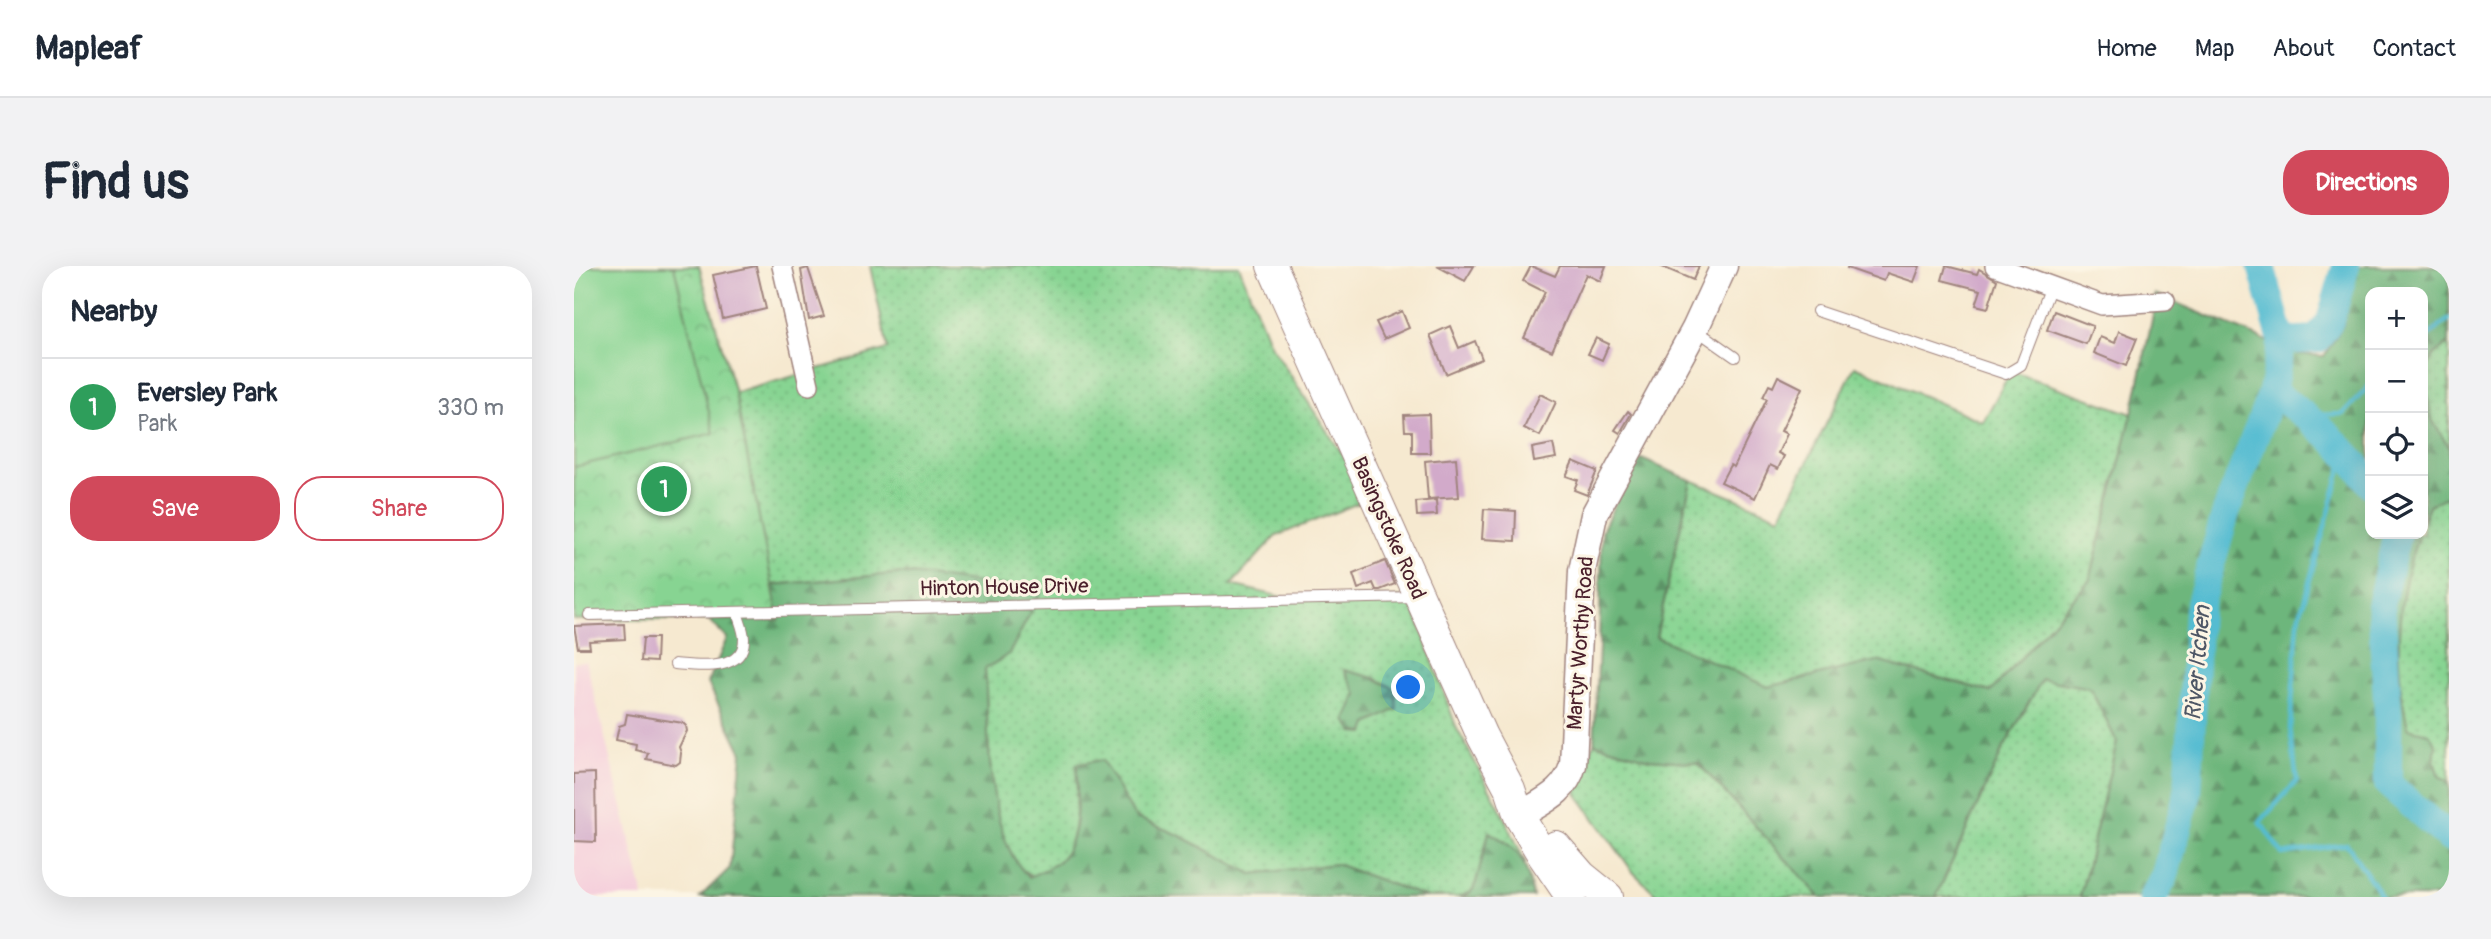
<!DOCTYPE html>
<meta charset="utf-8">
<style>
body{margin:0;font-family:Pangolin,sans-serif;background:#f2f2f3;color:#1f2937}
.controls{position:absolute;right:21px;top:21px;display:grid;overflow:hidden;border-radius:14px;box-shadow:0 7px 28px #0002}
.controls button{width:63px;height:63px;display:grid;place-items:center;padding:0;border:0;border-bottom:2px solid #e0e1e3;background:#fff;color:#1f2937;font:35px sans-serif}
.you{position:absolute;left:835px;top:422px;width:24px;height:24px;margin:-18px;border:5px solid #fff;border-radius:50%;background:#1a73e8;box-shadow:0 0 0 10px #1a73e833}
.badge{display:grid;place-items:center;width:46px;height:46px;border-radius:50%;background:#d1495b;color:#fff;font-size:23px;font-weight:700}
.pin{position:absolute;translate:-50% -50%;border:4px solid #fff;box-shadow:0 2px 7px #0006}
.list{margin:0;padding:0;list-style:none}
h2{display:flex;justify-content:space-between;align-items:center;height:91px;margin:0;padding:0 28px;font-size:30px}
h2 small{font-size:23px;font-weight:400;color:#747a83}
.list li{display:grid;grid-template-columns:46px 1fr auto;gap:21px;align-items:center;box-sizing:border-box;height:98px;padding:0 28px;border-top:2px solid #e0e1e3}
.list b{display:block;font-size:26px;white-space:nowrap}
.list p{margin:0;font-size:23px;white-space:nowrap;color:#747a83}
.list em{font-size:23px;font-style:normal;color:#747a83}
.actions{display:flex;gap:14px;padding:21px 28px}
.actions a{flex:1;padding:16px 0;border:2px solid #d1495b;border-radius:28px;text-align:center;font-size:24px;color:#d1495b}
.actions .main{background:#d1495b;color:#fff}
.icon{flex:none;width:38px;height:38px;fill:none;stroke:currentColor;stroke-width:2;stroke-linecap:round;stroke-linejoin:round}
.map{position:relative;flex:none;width:1875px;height:631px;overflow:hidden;border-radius:28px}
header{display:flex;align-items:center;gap:42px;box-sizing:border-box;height:98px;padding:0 35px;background:#fff;border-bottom:2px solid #e0e1e3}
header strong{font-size:33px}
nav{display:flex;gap:38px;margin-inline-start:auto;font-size:24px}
.intro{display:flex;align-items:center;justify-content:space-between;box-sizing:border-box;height:168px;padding:0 42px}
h1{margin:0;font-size:49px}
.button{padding:18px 32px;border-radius:28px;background:#d1495b;color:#fff;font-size:24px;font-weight:700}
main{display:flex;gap:42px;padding:0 42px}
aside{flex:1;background:#fff;border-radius:28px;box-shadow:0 7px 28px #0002}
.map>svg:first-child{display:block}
.built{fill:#f5cfdc}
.grass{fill:url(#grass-dots);stroke:#687a5e;stroke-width:2}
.forest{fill:url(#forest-firs);stroke:#5c6a54;stroke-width:2}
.park{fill:url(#park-crowns);stroke:#687a5e;stroke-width:2}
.pitch{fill:#87d492;stroke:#687a5e;stroke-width:2}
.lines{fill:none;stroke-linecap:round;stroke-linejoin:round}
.stream{stroke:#54bcd1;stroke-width:4.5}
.river{stroke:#54bcd1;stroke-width:28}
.building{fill:#d2aaca}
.service-casing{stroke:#a0847e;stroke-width:12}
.minor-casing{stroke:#a0847e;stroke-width:22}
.secondary-casing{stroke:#a0847e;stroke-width:29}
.primary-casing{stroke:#a0847e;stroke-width:32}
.service{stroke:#fff;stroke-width:10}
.minor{stroke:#fff;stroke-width:19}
.secondary{stroke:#fff;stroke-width:26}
.primary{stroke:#fff;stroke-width:30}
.labels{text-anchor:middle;stroke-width:6;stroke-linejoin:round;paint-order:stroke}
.street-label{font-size:21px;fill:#4a1f2b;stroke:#fcf5e5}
.water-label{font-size:23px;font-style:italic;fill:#4e5665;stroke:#fcf5e5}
</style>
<header>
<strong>Mapleaf</strong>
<nav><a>Home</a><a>Map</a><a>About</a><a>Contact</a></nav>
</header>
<div class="intro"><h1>Find us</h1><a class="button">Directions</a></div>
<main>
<aside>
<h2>Nearby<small></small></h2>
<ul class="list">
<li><span class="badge" style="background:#2e9e5b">1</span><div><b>Eversley Park</b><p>Park</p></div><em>330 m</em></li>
</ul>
<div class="actions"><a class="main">Save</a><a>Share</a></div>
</aside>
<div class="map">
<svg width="1875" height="631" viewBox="0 0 1875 631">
<defs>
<pattern id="grass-dots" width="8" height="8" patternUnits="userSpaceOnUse" patternTransform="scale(1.75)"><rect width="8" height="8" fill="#87d492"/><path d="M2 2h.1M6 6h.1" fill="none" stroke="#76b67e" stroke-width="1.8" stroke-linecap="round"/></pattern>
<pattern id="forest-firs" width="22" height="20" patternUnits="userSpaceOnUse" patternTransform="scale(1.75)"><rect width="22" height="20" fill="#6db67c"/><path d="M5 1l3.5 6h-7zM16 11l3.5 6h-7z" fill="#5c9366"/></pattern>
<pattern id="park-crowns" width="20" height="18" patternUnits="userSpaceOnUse" patternTransform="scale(1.75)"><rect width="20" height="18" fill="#87d492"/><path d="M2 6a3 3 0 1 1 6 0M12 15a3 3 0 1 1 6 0" fill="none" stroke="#76b67e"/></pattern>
</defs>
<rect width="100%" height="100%" fill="#fcf5e5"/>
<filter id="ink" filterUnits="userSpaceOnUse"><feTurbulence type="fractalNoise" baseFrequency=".0143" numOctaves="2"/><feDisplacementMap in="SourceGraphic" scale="14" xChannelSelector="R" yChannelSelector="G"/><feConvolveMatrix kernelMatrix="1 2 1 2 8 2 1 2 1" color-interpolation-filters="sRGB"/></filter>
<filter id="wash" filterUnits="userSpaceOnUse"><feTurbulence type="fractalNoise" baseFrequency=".00686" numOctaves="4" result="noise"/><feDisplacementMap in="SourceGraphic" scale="28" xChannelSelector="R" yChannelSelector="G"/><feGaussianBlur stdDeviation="1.57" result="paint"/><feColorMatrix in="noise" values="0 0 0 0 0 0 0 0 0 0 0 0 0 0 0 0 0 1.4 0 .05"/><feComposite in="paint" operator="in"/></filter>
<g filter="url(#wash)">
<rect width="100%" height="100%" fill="#f6e9d0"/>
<!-- built -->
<polygon class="built" points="12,395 70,631 0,631 0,396"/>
<!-- grass -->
<g class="grass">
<path d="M296,0H665L696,78L797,232L702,270L657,319L708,331L836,332L883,463L926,542L952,598L931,575L915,567L901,620L896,627L884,631H852L762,598L678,608L561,551L503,499C502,526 507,579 482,597C475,603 466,606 458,610C454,607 447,604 444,601C412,560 414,456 411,403L435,388L330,307L198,319L161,127L314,83Z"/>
<polygon points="1875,77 1875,182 1858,154 1849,109 1860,89"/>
<polygon points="1281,100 1409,156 1437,105 1558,148 1516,314 1417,426 1303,395 1194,421 1082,371 1117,214 1206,251"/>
<path d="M1875,229V516L1865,510L1860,496L1862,478L1834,462C1819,397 1822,331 1845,268H1849V256L1855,239Z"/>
<polygon points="1468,413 1516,422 1543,476 1506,631 1362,631 1428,485"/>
<polygon points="1020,477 1076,493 1124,497 1246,631 1085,631 1060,607 1002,527"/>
</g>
<!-- forest -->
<g class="forest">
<path d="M1782,0H1875V77L1860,89L1849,110V26H1796V268H1845C1822,331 1819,396 1834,462L1854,467L1862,478L1860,496L1865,510L1875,516V631H1506L1543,476L1516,422L1468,413L1428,485L1362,631H1246L1124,497L1076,493L1020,477L1025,381L1028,265L1063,191L1117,214L1082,371L1194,421L1303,395L1417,426L1516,314L1558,148L1579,49L1581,28L1724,88L1750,90L1769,59Z"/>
<polygon points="1849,110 1858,154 1875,182 1875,229 1855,239 1849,256"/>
<path d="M330,307L468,325L435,388L411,403C415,462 410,570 455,611C465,606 477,602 485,595C508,572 502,528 503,498L528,494L561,551L607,570L678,608L762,598L852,631H126L156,602L168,487L134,417L153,372L135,354H195L193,322L198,319Z"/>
<polygon points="770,404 801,412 821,423 823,443 794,458 791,467 779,466 772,454 783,428"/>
<path d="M915,566C948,584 952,596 959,631H884L896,627L901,620Z"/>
</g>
<!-- park -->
<polygon class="park" points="0,0 125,0 161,127 205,354 0,354"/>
<!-- pitch -->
<polygon class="pitch" points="0,0 100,0 140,167 0,201"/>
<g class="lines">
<!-- stream -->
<g class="stream">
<polyline points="1849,74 1875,53"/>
<polyline points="1732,149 1769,148 1796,119"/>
<polyline points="1771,189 1724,356 1716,462 1723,515 1686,556 1708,588 1773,578 1808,631"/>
<polyline points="1870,569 1875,559"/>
</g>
<!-- river -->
<g class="river">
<polyline points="1687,0 1708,75"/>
<path d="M1698,126C1734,150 1773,182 1796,218"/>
<polyline points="1823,268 1807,336 1814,448 1814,518 1875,572"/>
<polyline points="1579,631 1590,612 1614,526 1624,344 1652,246 1698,126 1708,75 1743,73 1756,55 1772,0"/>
</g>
</g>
<g id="blocks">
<!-- building -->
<g class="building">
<polygon points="182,0 192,43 149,53 139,9"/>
<polygon points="863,0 900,0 891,15"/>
<polygon points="957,0 981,10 986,0 1032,0 1026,15 1012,8 978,85 950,72 971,26 949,15"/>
<polygon points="1086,0 1125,0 1119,14"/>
<polygon points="1274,0 1346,0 1340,16 1313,7 1310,15 1273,2"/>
<polygon points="1372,0 1403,8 1405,3 1423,14 1414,42 1402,39 1407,24 1368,14"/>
<polygon points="234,2 250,50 235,54 227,4"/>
<polygon points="828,45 835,62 810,73 802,56"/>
<polygon points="1480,45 1519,60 1512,78 1473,64"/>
<polygon points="876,60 885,82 901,75 908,93 872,108 856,69"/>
<polygon points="1545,65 1563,72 1552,100 1520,87 1526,71 1541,77"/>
<polygon points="1022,72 1035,78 1028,94 1014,88"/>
<polygon points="1204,110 1228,122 1207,165 1213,168 1204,187 1210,190 1204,203 1196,199 1181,232 1147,216 1156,199 1160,201 1193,133 1189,131 1195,119 1199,121"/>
<polygon points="966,128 982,136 966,170 950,162"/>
<polygon points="1054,145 1057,148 1046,167 1041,164"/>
<polygon points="855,148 856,187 838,187 838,165 831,165 830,149"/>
<polygon points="979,178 982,192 960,196 958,182"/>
<polygon points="882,192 885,231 854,233 851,195"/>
<polygon points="999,195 1023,205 1013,229 1000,224 1004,214 992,210"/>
<polygon points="862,234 863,249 843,250 842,236"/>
<polygon points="910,243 942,245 941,275 908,273"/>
<polygon points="811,295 821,318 806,324 802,324 799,317 784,323 779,308"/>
<polygon points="50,358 51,373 15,375 16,382 4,382 0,360"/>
<polygon points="69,372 83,372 82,396 67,395"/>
<polygon points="53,448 109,457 112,460 113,465 105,481 107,487 106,496 102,499 72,493 74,487 61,484 62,478 42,474 45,460 51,458"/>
<polygon points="21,507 22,576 0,575 0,508"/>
</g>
</g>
</g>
<g filter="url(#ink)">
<use href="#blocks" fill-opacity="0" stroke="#a0847e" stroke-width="2"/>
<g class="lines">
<!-- service casing -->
<g class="service-casing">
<g id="service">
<polyline points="1243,45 1432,108 1447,99 1477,20"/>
<polyline points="1121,63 1161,91"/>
<polyline points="15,349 843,331"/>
<path d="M101,398C123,400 170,407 170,373C170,364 165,354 163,346"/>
</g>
</g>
<!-- minor casing -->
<g class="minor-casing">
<g id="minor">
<polyline points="208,0 235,119"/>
<polyline points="1421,0 1528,39 1591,35"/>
</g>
</g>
<!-- secondary casing -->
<g class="secondary-casing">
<path id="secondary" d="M945,550C968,535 991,528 999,499L1008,305L1020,249L1121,63L1150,0"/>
</g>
<!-- primary casing -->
<g class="primary-casing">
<g id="primary">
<polyline points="698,0 908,470 936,523 945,550 969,590 997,631"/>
<polyline points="982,580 1008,610 1034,631"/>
</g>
</g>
<!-- service -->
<use href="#service" class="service"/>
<!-- minor -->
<use href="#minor" class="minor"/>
<!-- secondary -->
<use href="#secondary" class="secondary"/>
<!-- primary -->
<use href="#primary" class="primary"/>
</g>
</g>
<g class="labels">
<!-- street labels -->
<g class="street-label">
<text transform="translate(815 262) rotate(66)" y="7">Basingstoke Road</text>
<text transform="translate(430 321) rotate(-1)" y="7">Hinton House Drive</text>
<text transform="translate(1006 377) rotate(-86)" y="7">Martyr Worthy Road</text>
</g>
<!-- water labels -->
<g class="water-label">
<text transform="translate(1623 397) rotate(-85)" y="8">River Itchen</text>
</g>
</g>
</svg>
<div class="controls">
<button>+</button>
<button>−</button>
<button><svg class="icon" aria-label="locate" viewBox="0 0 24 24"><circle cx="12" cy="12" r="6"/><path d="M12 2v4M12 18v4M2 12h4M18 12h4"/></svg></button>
<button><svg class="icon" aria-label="layers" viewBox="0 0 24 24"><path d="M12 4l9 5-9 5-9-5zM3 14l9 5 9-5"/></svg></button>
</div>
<div class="you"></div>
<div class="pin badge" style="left:90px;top:223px;background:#2e9e5b">1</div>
</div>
</main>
